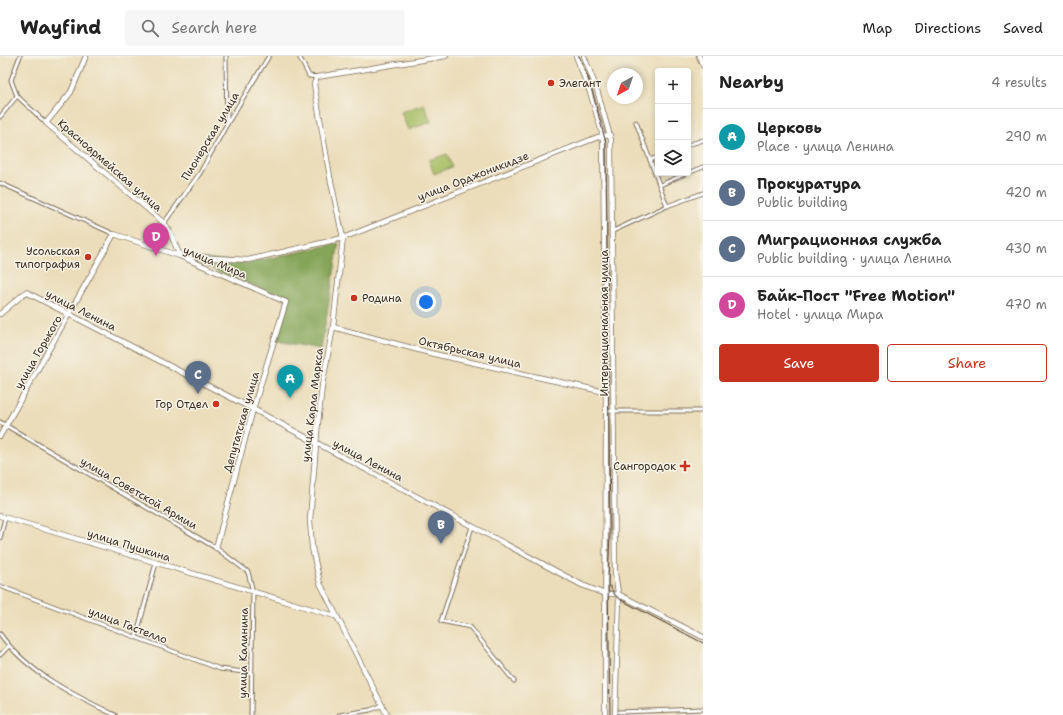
<!DOCTYPE html>
<meta charset="utf-8">
<style>
body{margin:0;font-family:"Shantell Sans",sans-serif;background:#f6f6f6;color:#222}
.controls{position:absolute;right:12px;top:12px;display:grid;overflow:hidden;border-radius:4px;box-shadow:0 2px 6px #0003}
.controls button{width:36px;height:36px;display:grid;place-items:center;padding:0;border:0;border-bottom:1px solid #e0e0e0;background:#fff;color:#222;font:20px sans-serif}
.compass{position:absolute;left:607px;top:12px;width:36px;height:36px;border-radius:50%;background:#fff;box-shadow:0 2px 6px #0003;rotate:220deg}
.you{position:absolute;left:426px;top:246px;width:14px;height:14px;margin:-10px;border:3px solid #fff;border-radius:50%;background:#1a73e8;box-shadow:0 0 0 6px #1a73e833}
.badge{display:grid;place-items:center;width:26px;height:26px;border-radius:50%;background:#c8321e;color:#fff;font-size:13px;font-weight:700}
.pin{position:absolute;translate:-50% -33px;filter:drop-shadow(0 1px 2px #0008)}
.pin::after{content:'';position:absolute;top:21px;width:14px;height:12px;background:inherit;clip-path:polygon(0 0,100% 0,50% 100%)}
.list{margin:0;padding:0;list-style:none}
h2{display:flex;justify-content:space-between;align-items:center;height:52px;margin:0;padding:0 16px;font-size:17px}
h2 small{font-size:13px;font-weight:400;color:#767676}
.list li{display:grid;grid-template-columns:26px 1fr auto;gap:12px;align-items:center;box-sizing:border-box;height:56px;padding:0 16px;border-top:1px solid #e0e0e0}
.list b{display:block;font-size:15px;white-space:nowrap}
.list p{margin:0;font-size:13px;white-space:nowrap;color:#767676}
.list em{font-size:13px;font-style:normal;color:#767676}
.actions{display:flex;gap:8px;padding:12px 16px}
.actions a{flex:1;padding:9px 0;border:1px solid #c8321e;border-radius:4px;text-align:center;font-size:14px;color:#c8321e}
.actions .main{background:#c8321e;color:#fff}
.icon{flex:none;width:22px;height:22px;fill:none;stroke:currentColor;stroke-width:2;stroke-linecap:round;stroke-linejoin:round}
.map{position:relative;flex:none;width:703px;height:659px;overflow:hidden}
header{display:flex;align-items:center;gap:24px;box-sizing:border-box;height:56px;padding:0 20px;background:#fff;border-bottom:1px solid #e0e0e0}
header strong{font-size:19px}
nav{display:flex;gap:22px;margin-inline-start:auto;font-size:14px}
.search{width:280px;height:36px;background:#f6f6f6;display:flex;align-items:center;gap:10px;box-sizing:border-box;padding:0 14px;border-radius:4px;color:#767676;font-size:15px}
main{display:flex}
aside{flex:1;background:#fff}
.map>svg:first-child{display:block}
.green{fill:#a7be63;stroke:#717440}
.forest{fill:#85a559;stroke:#60683c}
.lines{fill:none;stroke-linecap:round;stroke-linejoin:round}
.street-casing{stroke:#796954;stroke-width:5}
.secondary-casing{stroke:#796954;stroke-width:6}
.street{stroke:#fff;stroke-width:3}
.secondary{stroke:#fff;stroke-width:4.5}
.tram{stroke:#3b2a1e;stroke-width:1}
.poi-dot{fill:#c8321e;stroke:#f7f3e8;stroke-width:1.5}
.labels{text-anchor:middle;stroke-width:3;stroke-linejoin:round;paint-order:stroke}
.poi-label{font-size:11px;fill:#3b2a1e;stroke:#f7f3e8;text-anchor:end}
.street-label{font-size:11px;fill:#3b2a1e;stroke:#f7f3e8}
</style>
<header>
<strong>Wayfind</strong>
<div class="search"><svg class="icon" aria-label="search" viewBox="0 0 24 24"><circle cx="10" cy="10" r="6"/><path d="M15 15l6 6"/></svg>Search here</div>
<nav><a>Map</a><a>Directions</a><a>Saved</a></nav>
</header>
<main>
<div class="map">
<svg width="703" height="659" viewBox="0 0 703 659">
<rect width="100%" height="100%" fill="#f7f3e8"/>
<filter id="ink" filterUnits="userSpaceOnUse"><feTurbulence type="fractalNoise" baseFrequency=".025" numOctaves="2"/><feDisplacementMap in="SourceGraphic" scale="8" xChannelSelector="R" yChannelSelector="G"/><feConvolveMatrix kernelMatrix="1 2 1 2 8 2 1 2 1" color-interpolation-filters="sRGB"/></filter>
<filter id="wash" filterUnits="userSpaceOnUse"><feTurbulence type="fractalNoise" baseFrequency=".012" numOctaves="4" result="noise"/><feDisplacementMap in="SourceGraphic" scale="16" xChannelSelector="R" yChannelSelector="G"/><feGaussianBlur stdDeviation="0.9" result="paint"/><feColorMatrix in="noise" values="0 0 0 0 0 0 0 0 0 0 0 0 0 0 0 0 0 1.4 0 .05"/><feComposite in="paint" operator="in"/></filter>
<g filter="url(#wash)">
<rect width="100%" height="100%" fill="#ebddb9"/>
<!-- green -->
<g class="green">
<polygon points="424,48 431,66 408,74 401,56"/>
<polygon points="447,98 452,111 434,118 429,104"/>
</g>
<!-- forest -->
<polygon class="forest" points="339,187 321,293 277,285 288,244 197,207 199,202 249,207"/>
</g>
<g filter="url(#ink)">
<g class="lines">
<!-- street casing -->
<g class="street-casing">
<g id="street">
<polyline points="226,0 227,68"/>
<polyline points="299,0 309,20 317,21"/>
<polyline points="17,40 11,24 20,0"/>
<polyline points="17,40 46,67"/>
<polyline points="0,61 17,40"/>
<polyline points="636,66 667,150"/>
<polyline points="688,89 703,84"/>
<polyline points="650,104 658,101"/>
<polyline points="688,117 703,111"/>
<polyline points="0,127 114,178"/>
<polyline points="660,129 687,117"/>
<polyline points="164,167 200,117 227,68 269,0"/>
<polyline points="613,175 667,150 703,137"/>
<polyline points="158,193 164,185 169,174"/>
<polyline points="606,355 703,355"/>
<polyline points="0,366 216,492 248,516 253,536 251,659"/>
<polyline points="472,471 441,565 470,571 514,625"/>
<polyline points="0,482 5,462"/>
<polyline points="0,530 220,613 252,617"/>
<path d="M0,578C28,617 73,639 115,659"/>
<polyline points="136,581 156,507"/>
<polyline points="0,599 9,590"/>
<polyline points="619,656 703,653"/>
<polyline points="339,659 370,654 381,650"/>
</g>
</g>
<!-- secondary casing -->
<g class="secondary-casing">
<g id="secondary">
<polyline points="86,0 71,36 46,67 164,167 169,174 180,200 248,204 343,182 560,96 598,81 610,79"/>
<polyline points="576,0 591,39 603,80 606,355 605,659"/>
<polyline points="584,0 597,34 611,84 615,517 619,543 615,659"/>
<polyline points="699,0 703,10"/>
<polyline points="0,258 26,236 253,353 582,529 605,538 618,538 703,581"/>
<polyline points="333,271 434,298 605,336"/>
<polyline points="0,380 114,178 180,200 286,246 253,353 216,492"/>
<polyline points="0,460 335,560"/>
<polyline points="387,659 320,527 312,492 310,464 317,376 322,330 333,271 343,182 330,121 314,28 317,21 446,0"/>
</g>
</g>
<!-- street -->
<use href="#street" class="street"/>
<!-- secondary -->
<use href="#secondary" class="secondary"/>
<!-- tram -->
<g class="tram">
<polyline points="579,0 589,24 606,87 610,477 608,524 610,659"/>
<polyline points="610,530 614,538 621,544 703,587"/>
</g>
</g>
</g>
<!-- markers -->
<g class="poi-dot">
<circle cx="551" cy="27" r="4"/>
<circle cx="88" cy="201" r="4"/>
<circle cx="354" cy="242" r="4"/>
<circle cx="216" cy="348" r="4"/>
<path d="M683 404h4v4h4v4h-4v4h-4v-4h-4v-4h4z"/>
</g>
<g class="labels">
<!-- poi labels -->
<g class="poi-label">
<text x="559" y="31" text-anchor="start">Элегант</text>
<text x="80" y="199">Усольская<tspan x="80" dy="13">типография</tspan></text>
<text x="362" y="246" text-anchor="start">Родина</text>
<text x="208" y="352">Гор Отдел</text>
<text x="676" y="414">Сангородок</text>
</g>
<!-- street labels -->
<g class="street-label">
<text transform="translate(210 80) rotate(-59)" y="4">Пионерская улица</text>
<text transform="translate(110 109) rotate(41)" y="4">Красноармейская улица</text>
<text transform="translate(473 120) rotate(-21)" y="4">улица Орджоникидзе</text>
<text transform="translate(215 206) rotate(23)" y="4">улица Мира</text>
<text transform="translate(81 254) rotate(27)" y="4">улица Ленина</text>
<text transform="translate(604 267) rotate(-90)" y="4">Интернациональная улица</text>
<text transform="translate(38 296) rotate(-60)" y="4">улица Горького</text>
<text transform="translate(470 296) rotate(13)" y="4">Октябрьская улица</text>
<text transform="translate(312 349) rotate(-83)" y="4">улица Карла Маркса</text>
<text transform="translate(241 366) rotate(-74)" y="4">Депутатская улица</text>
<text transform="translate(368 404) rotate(28)" y="4">улица Ленина</text>
<text transform="translate(139 437) rotate(30)" y="4">улица Советской Армии</text>
<text transform="translate(129 489) rotate(17)" y="4">улица Пушкина</text>
<text transform="translate(128 569) rotate(21)" y="4">улица Гастелло</text>
<text transform="translate(243 597) rotate(-89)" y="4">улица Калинина</text>
</g>
</g>
</svg>
<div class="controls">
<button>+</button>
<button>−</button>
<button><svg class="icon" aria-label="layers" viewBox="0 0 24 24"><path d="M12 4l9 5-9 5-9-5zM3 14l9 5 9-5"/></svg></button>
</div>
<svg class="compass" viewBox="-18 -18 36 36"><path d="M0-13l5 13h-10z" fill="#e53935"/><path d="M0 13l5-13h-10z" fill="#767676"/></svg>
<div class="you"></div>
<div class="pin badge" style="left:290px;top:342px;background:#0f9aa8">A</div>
<div class="pin badge" style="left:441px;top:488px;background:#5c6f8a">B</div>
<div class="pin badge" style="left:198px;top:338px;background:#5c6f8a">C</div>
<div class="pin badge" style="left:156px;top:200px;background:#d1479c">D</div>
</div>
<aside>
<h2>Nearby<small>4 results</small></h2>
<ul class="list">
<li><span class="badge" style="background:#0f9aa8">A</span><div><b>Церковь</b><p>Place · улица Ленина</p></div><em>290 m</em></li>
<li><span class="badge" style="background:#5c6f8a">B</span><div><b>Прокуратура</b><p>Public building</p></div><em>420 m</em></li>
<li><span class="badge" style="background:#5c6f8a">C</span><div><b>Миграционная служба</b><p>Public building · улица Ленина</p></div><em>430 m</em></li>
<li><span class="badge" style="background:#d1479c">D</span><div><b>Байк-Пост &quot;Free Motion&quot;</b><p>Hotel · улица Мира</p></div><em>470 m</em></li>
</ul>
<div class="actions"><a class="main">Save</a><a>Share</a></div>
</aside>
</main>
